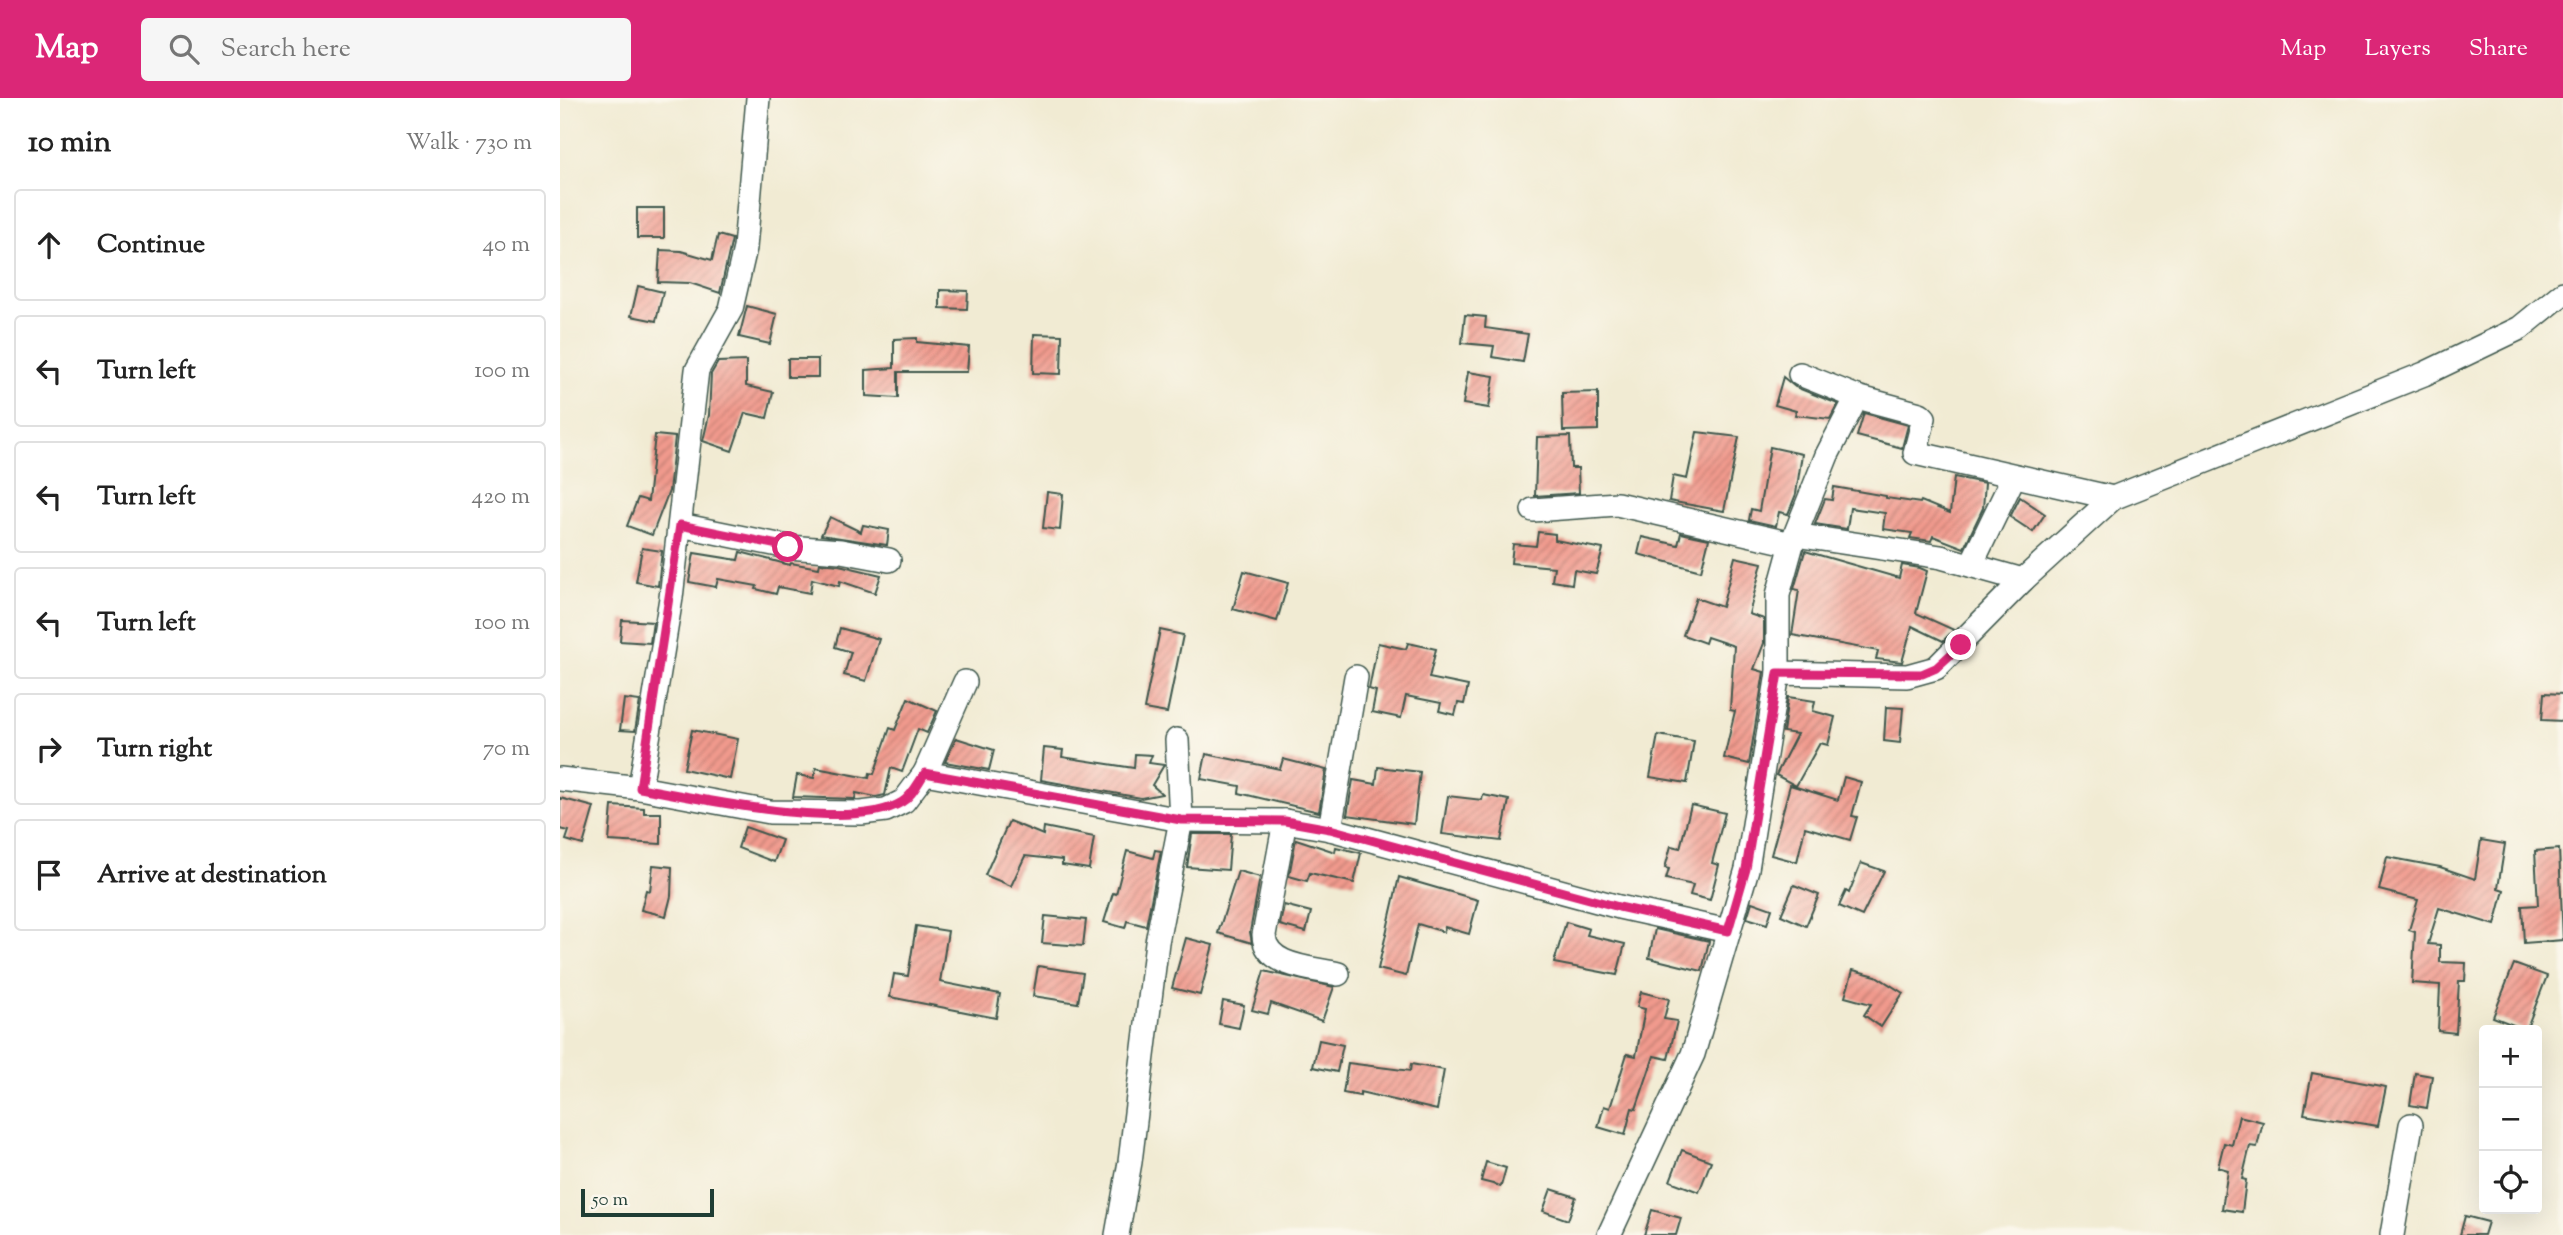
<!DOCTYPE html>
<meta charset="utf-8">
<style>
body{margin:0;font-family:"Sorts Mill Goudy",serif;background:#f6f6f6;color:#222}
.controls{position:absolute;right:21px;bottom:21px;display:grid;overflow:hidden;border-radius:7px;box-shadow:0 7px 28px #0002}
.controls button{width:63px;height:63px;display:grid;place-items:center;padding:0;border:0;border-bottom:2px solid #e0e0e0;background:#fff;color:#222;font:35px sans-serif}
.scale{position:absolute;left:21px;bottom:18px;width:133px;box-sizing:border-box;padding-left:7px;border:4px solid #1f3d34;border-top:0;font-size:19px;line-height:24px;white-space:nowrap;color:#1f3d34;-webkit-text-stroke:5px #fbf7ec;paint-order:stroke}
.stop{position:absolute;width:21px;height:21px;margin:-16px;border:5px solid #db2777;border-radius:50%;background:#fff}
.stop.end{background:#db2777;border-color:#fff;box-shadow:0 2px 7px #0008}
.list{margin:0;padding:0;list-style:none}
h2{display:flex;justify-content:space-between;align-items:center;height:91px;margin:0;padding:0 28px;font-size:30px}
h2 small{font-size:23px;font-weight:400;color:#767676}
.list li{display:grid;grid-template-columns:46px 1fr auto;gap:21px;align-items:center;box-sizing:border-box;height:112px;margin:0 14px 14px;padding:0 14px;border:2px solid #e0e0e0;border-radius:7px}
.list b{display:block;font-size:26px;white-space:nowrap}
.list em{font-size:23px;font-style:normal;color:#767676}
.icon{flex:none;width:38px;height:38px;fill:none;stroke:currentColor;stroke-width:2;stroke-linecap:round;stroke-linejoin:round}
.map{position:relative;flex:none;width:2003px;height:1137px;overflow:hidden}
header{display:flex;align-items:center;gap:42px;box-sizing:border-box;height:98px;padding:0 35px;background:#db2777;color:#fff}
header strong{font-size:33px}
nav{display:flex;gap:38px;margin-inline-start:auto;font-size:24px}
.search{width:490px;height:63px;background:#f6f6f6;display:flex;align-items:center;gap:18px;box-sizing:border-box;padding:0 24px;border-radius:7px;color:#767676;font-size:26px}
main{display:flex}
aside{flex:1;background:#fff}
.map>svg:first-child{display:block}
.building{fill:url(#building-hatch)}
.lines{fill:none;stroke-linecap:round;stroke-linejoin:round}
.minor-casing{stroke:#3e574c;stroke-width:26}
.minor{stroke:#fff;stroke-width:23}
.route{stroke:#db2777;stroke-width:9}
</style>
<header>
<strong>Map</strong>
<div class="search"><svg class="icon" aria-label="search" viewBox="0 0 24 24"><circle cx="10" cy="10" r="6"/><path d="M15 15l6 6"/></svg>Search here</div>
<nav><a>Map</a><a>Layers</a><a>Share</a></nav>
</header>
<main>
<aside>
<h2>10 min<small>Walk · 730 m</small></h2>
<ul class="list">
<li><svg class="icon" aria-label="ahead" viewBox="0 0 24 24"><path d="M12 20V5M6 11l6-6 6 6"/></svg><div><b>Continue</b></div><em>40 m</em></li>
<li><svg class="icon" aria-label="left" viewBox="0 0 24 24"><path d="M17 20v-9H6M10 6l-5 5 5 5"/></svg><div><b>Turn left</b></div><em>100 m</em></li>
<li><svg class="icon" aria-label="left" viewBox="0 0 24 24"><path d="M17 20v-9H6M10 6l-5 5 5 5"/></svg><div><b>Turn left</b></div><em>420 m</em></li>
<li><svg class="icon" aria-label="left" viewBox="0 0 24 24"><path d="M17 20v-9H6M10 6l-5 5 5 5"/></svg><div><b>Turn left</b></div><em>100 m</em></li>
<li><svg class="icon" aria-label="right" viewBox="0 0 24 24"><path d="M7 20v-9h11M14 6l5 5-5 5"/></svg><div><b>Turn right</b></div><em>70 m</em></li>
<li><svg class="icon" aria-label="arrive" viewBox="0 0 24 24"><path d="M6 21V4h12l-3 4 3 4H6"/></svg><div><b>Arrive at destination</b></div></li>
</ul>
</aside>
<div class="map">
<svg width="2003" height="1137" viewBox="0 0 2003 1137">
<defs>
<pattern id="building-hatch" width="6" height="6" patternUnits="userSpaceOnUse" patternTransform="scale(1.75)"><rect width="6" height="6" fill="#f19a8d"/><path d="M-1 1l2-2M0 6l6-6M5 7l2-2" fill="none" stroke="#c37f74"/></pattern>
</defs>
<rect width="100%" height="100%" fill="#fbf7ec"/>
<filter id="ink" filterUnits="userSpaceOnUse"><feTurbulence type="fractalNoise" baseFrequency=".0143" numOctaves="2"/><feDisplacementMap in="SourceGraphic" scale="14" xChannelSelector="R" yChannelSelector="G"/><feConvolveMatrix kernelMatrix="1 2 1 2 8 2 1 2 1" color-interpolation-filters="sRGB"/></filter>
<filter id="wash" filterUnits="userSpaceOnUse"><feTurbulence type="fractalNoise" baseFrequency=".00686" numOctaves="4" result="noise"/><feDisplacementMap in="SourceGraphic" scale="28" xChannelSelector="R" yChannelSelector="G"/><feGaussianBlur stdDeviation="1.57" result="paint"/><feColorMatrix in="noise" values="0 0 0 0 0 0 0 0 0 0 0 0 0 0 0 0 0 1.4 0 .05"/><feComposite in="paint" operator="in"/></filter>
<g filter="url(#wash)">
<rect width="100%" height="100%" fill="#f1ebd3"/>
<g id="blocks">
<!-- building -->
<g class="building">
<rect x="77" y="110" width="27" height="30"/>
<polygon points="158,137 172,141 160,195 130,185 98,184 100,152 121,153 152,162"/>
<polygon points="78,188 103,194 96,223 71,218"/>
<polygon points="380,192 408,193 407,211 380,210"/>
<polygon points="187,208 217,216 210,246 179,239"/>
<polygon points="905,217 926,219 925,230 968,236 963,264 932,259 934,248 902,245"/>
<polygon points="474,236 502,237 501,276 473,275"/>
<polygon points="357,240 357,244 409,249 407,274 338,274 338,300 306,298 306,272 334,270 334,241"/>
<rect x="228" y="261" width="30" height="18"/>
<polygon points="186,263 186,288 213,294 207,320 185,315 172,353 143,343 149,317 151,276 158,264"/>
<polygon points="908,274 934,278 929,310 903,306"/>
<polygon points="1223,279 1235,289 1278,306 1270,321 1235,317 1236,313 1215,307"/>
<polygon points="1038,294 1038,332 1003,333 1002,295"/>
<polygon points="1304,315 1348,327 1342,350 1297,338"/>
<polygon points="1137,334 1179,339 1164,413 1109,403 1113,378 1127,381"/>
<polygon points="95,337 115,339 109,393 92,437 67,428 78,400 88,403"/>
<polygon points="1010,338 1011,370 1018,370 1019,395 975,398 977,339"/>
<polygon points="1210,349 1242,356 1236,396 1228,416 1219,414 1216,428 1189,422 1191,411 1199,413"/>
<polygon points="1394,379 1425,385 1423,410 1404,450 1373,438 1371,443 1350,440 1352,435 1323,431 1325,415 1290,410 1287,431 1255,426 1265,401 1272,402 1274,389 1326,398 1326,400 1360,405 1361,403 1390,415"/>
<polygon points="487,394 503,396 500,432 483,430"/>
<polygon points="1460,399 1485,416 1473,434 1450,419"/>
<polygon points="270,419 301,434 303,427 329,432 327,447 261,437"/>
<polygon points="978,434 995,436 995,442 1043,451 1036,476 1014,472 1012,486 992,483 994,469 951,465 953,446 976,448"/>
<polygon points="1121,435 1149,441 1141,473 1078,456 1082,439 1118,447"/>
<polygon points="82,450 102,453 98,488 76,484"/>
<polygon points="1245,453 1339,480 1342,467 1360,470 1367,473 1356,515 1394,532 1383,543 1352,528 1342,564 1316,561 1318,553 1232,537 1239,492 1234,491"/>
<polygon points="180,454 230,467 231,465 259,470 260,465 279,467 321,477 315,495 280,483 279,488 252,481 250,495 218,489 216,496 196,491 197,488 158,481 156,489 129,484 134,455 178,462"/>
<polygon points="1175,459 1202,465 1189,516 1204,521 1204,545 1194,571 1204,574 1189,666 1164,660 1175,613 1170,612 1174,548 1147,539 1145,545 1123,537 1136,500 1162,509"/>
<polygon points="684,473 728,485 717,523 673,511"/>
<polygon points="62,522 93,524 90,545 60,543"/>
<polygon points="280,530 319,541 306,583 284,577 291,554 275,549"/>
<polygon points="600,532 623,537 607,615 584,611"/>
<polygon points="818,545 846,551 848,545 876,551 869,580 908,588 904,606 898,605 895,617 879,613 881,605 846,598 841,620 812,614 816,593 809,591"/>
<polygon points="1984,595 2003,596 2003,623 1982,622"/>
<polygon points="1228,599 1255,603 1253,613 1275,619 1268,647 1260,645 1236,688 1216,677 1237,636 1223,634"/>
<polygon points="348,600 377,613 367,635 358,631 342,674 331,670 325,697 316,699 296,695 295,701 233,699 237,677 254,680 256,670 309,680 310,675 314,676 330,630 335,632"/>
<polygon points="64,601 80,603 75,633 60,632"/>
<polygon points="1326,609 1343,610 1340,645 1324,643"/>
<polygon points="132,632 178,641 170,681 124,671"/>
<polygon points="1098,637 1134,643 1127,685 1090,679"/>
<polygon points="396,640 434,652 429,672 385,664"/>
<polygon points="484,650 503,652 502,659 574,670 575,656 592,657 589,665 604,667 592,687 602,696 581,700 481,682"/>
<polygon points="646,656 720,671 723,661 766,672 759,714 679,695 680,688 641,681"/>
<polygon points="818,669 860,674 854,726 787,717 793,682 816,686"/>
<polygon points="1284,679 1301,684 1292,718 1297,719 1290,742 1245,729 1237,764 1211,757 1230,687 1278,702"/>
<polygon points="923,697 949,702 941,743 882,736 888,698 922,702"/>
<polygon points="0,700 34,709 23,747 6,742 9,733 0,731"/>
<polygon points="1131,707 1165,715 1152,765 1159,767 1150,802 1130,797 1133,787 1106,781 1109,771 1105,770 1111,748 1120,750"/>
<polygon points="52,708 84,710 84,715 101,715 101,746 49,743"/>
<polygon points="449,723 483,737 484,729 534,739 529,771 502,767 502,762 465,758 451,788 425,777"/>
<polygon points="185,729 222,742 214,764 178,750"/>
<polygon points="632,736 671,736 668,772 627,769"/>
<polygon points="736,741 775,754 776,749 801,755 794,785 750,775 747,783 729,778"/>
<polygon points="1921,742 1945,746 1938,790 1944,792 1935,827 1879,810 1868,846 1880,847 1880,864 1906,865 1905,883 1899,883 1896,935 1878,933 1880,887 1852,885 1855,834 1849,832 1858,802 1819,792 1827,759 1880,769 1915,781"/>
<polygon points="1999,751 2003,842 1964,845 1962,808 1978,807 1975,753"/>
<polygon points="595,752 601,753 586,828 567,823 565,830 544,824 553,795 556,796 567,753 593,760"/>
<polygon points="1301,765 1324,773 1302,818 1279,808 1286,793 1289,795"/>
<polygon points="93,767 112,769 111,798 106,818 81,812 86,792 90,793"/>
<polygon points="678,773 700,779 690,834 692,845 658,835"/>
<polygon points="839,779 918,802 909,836 885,829 884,834 858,826 846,878 818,871"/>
<polygon points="1234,787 1259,797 1246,828 1221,817"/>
<polygon points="1192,804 1212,811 1207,826 1187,820"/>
<polygon points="724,807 751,814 746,834 720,827"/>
<polygon points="485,818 526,822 523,848 482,845"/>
<polygon points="1006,824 1029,831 1027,837 1065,846 1057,877 994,865"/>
<polygon points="356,828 388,833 380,884 440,896 436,920 330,899 334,876 348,878"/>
<polygon points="1095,831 1149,843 1142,873 1089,860"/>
<polygon points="626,840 653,847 640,897 612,890"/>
<polygon points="1954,866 1987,878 1966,932 1933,919"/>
<polygon points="478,868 523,875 518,905 473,898"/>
<polygon points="1293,872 1316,878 1343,895 1321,929 1304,917 1311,906 1285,899"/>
<polygon points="704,873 774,889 762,923 711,905 708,916 692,912"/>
<polygon points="1081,894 1109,901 1104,921 1117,923 1108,961 1094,958 1076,1011 1072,1010 1065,1037 1038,1029 1044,1008 1050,1010 1067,956 1076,958 1085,911 1077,909"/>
<polygon points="663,903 684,907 679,930 659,926"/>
<polygon points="759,942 783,947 777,974 753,969"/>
<polygon points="788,965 850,973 851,966 884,972 877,1012 800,994 800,998 783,995"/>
<polygon points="1752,975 1826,989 1818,1028 1744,1016"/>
<polygon points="1855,975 1872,978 1867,1010 1850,1007"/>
<polygon points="1679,1018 1703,1024 1697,1049 1690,1048 1682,1081 1686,1082 1682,1114 1662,1111 1668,1072 1658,1069 1664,1045 1672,1047"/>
<polygon points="1122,1052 1151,1063 1139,1094 1110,1083"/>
<polygon points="926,1064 946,1070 941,1088 921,1083"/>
<polygon points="991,1091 1016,1099 1008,1122 983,1113"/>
<polygon points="1092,1112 1121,1120 1116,1137 1084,1137"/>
<polygon points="1905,1118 1928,1124 1924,1137 1900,1137"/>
</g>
</g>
</g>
<g filter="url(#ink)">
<use href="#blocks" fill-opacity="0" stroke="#3e574c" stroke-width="2"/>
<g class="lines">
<!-- minor casing -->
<g class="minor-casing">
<g id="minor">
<polyline points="1240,276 1297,299 1360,316 1364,320 1355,355 1553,400"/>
<polyline points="973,412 1057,406 1232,446 1235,437 1381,459 1463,482"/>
<polyline points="120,427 228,449 281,453 329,462"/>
<polyline points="1235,437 1267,357 1297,299"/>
<polyline points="1411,467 1454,378"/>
<polyline points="1218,575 1347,578 1376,570 1463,482 1553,400 1864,276 1960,230 2003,195"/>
<polyline points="405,584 365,675 621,722 725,723 770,731 1059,809 1168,833"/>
<polyline points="0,681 80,690 210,714 301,715 326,712 344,703 365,675"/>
<polyline points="80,690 111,500 137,272 171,211 185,150 198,0"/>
<path d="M725,723L704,837C705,869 753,870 778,876"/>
<polyline points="770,731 796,579"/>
<polyline points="557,1137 570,1064 597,844 621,722 617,642"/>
<polyline points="1049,1137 1133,956 1187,771 1218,575 1218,497 1232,446"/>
<polyline points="1832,1137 1851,1027"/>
</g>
</g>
<!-- minor -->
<use href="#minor" class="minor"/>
</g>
</g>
<g class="lines" filter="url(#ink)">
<!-- route -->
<path class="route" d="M228,449L120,427L80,690C138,700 292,735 342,704C352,698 358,685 365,675L621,722L725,723L770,731L1059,809L1168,833L1186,771L1218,575L1362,576L1376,570L1401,547"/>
</g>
</svg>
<div class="controls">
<button>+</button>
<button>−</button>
<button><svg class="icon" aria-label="locate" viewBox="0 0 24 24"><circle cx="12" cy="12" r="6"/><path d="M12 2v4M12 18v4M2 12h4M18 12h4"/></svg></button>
</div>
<div class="scale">50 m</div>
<div class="stop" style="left:228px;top:449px"></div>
<div class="stop end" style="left:1401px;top:547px"></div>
</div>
</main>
